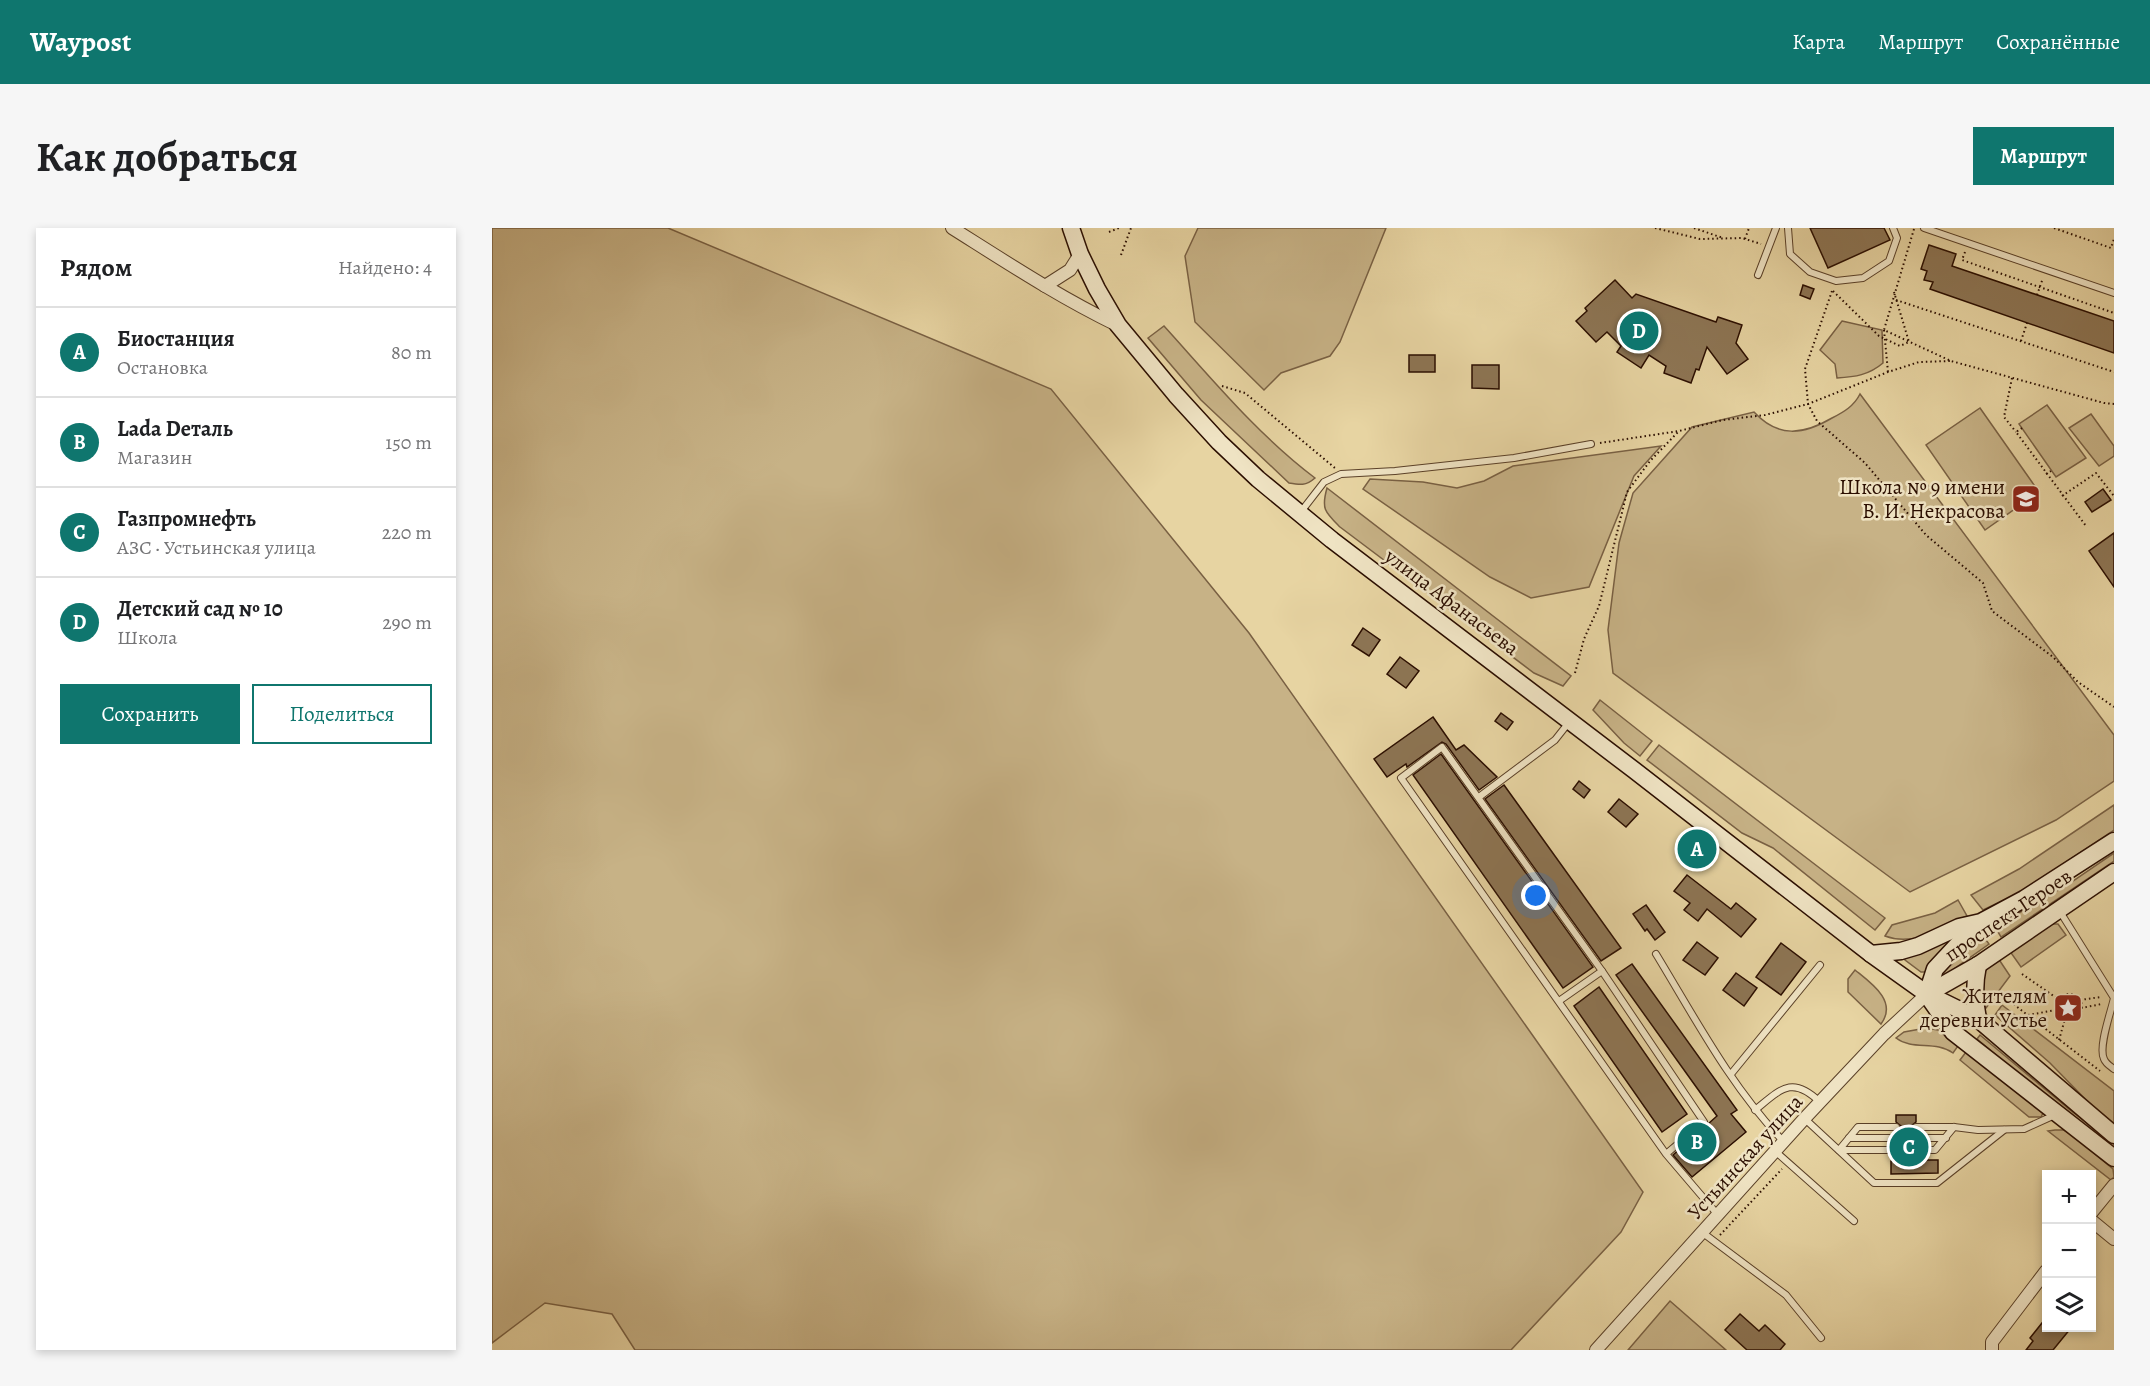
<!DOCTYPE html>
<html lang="ru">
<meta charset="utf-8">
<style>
body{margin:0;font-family:Alegreya,serif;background:#f6f6f6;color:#202124}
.controls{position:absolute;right:18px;bottom:18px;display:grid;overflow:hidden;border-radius:0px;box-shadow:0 3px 9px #0003}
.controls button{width:54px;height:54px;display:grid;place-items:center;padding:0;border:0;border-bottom:2px solid #e0e0e0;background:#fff;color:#202124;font:30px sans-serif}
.you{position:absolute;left:1044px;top:668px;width:21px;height:21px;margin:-15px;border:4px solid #fff;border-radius:50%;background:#1a73e8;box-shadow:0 0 0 9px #1a73e833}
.badge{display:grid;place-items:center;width:39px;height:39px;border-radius:50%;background:#0f766e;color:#fff;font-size:20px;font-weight:700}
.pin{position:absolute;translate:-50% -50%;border:3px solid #fff;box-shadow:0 2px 6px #0006}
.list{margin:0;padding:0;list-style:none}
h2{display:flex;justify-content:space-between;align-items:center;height:78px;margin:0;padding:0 24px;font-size:26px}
h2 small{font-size:20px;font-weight:400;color:#757577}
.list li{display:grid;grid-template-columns:39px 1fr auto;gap:18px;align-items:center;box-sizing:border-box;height:90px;padding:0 24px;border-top:2px solid #e0e0e0}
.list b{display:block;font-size:22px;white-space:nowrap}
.list p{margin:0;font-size:20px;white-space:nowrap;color:#757577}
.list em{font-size:20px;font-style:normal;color:#757577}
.actions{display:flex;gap:12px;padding:18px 24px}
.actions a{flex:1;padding:14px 0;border:2px solid #0f766e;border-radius:0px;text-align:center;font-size:21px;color:#0f766e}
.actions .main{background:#0f766e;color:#fff}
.icon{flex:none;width:33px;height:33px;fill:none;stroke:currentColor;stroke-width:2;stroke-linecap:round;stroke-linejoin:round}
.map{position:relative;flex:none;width:1622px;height:1122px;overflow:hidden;border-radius:0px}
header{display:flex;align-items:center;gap:36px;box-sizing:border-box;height:84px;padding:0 30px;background:#0f766e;color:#fff}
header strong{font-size:28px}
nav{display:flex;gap:33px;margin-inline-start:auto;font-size:21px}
.intro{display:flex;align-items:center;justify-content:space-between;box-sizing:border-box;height:144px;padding:0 36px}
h1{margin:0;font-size:42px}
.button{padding:15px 27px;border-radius:0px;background:#0f766e;color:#fff;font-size:21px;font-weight:700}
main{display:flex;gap:36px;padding:0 36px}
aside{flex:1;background:#fff;border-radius:0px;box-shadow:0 3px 9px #0003}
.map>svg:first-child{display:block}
.green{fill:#c7b286;stroke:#796043;stroke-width:1.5}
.building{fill:#8d7554;stroke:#2b0e00;stroke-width:1.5}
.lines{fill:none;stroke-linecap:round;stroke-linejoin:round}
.service-casing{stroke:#5a4028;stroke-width:8}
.minor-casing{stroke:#5a4028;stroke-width:14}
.secondary-casing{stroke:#2b0e00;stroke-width:19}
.path{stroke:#2b0e00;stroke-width:2;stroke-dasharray:1.5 3;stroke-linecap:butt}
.service{stroke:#efe3c3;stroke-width:6}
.minor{stroke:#efe3c3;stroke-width:12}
.secondary{stroke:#efe3c3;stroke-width:16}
.labels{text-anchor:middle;stroke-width:5;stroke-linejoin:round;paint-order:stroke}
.poi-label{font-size:21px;fill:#2b0e00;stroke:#efe3c3;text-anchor:end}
.street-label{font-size:21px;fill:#2b0e00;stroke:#efe3c3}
</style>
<header>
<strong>Waypost</strong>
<nav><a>Карта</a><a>Маршрут</a><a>Сохранённые</a></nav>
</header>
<div class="intro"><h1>Как добраться</h1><a class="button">Маршрут</a></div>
<main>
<aside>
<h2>Рядом<small>Найдено: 4</small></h2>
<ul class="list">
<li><span class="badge">A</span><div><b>Биостанция</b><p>Остановка</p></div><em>80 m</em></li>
<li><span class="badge">B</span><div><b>Lada Dеталь</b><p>Магазин</p></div><em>150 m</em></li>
<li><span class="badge">C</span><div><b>Газпромнефть</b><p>АЗС · Устьинская улица</p></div><em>220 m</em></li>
<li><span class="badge">D</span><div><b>Детский сад № 10</b><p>Школа</p></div><em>290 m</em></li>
</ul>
<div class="actions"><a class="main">Сохранить</a><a>Поделиться</a></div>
</aside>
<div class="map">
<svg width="1622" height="1122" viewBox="0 0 1622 1122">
<rect width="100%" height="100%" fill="#e7d4a2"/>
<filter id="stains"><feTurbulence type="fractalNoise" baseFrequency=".00333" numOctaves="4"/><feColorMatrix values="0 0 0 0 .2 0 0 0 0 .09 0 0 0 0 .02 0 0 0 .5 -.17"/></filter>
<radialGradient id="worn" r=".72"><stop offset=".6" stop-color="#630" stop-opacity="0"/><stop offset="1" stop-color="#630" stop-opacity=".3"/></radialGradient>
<!-- green -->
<g class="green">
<polygon points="0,0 176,0 559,161 757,405 1151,964 1129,1004 1019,1122 143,1122 120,1086 53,1075 0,1115"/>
<polygon points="706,0 894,0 848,114 838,128 789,145 772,162 703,94 693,28"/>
<path d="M1350,93L1390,102L1391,135C1377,147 1363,149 1345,150L1343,136L1328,122Z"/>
<path d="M672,98C720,151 766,207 823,250C814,258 808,257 797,255L709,172L656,110Z"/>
<path d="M1368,166L1622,507V553L1564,592L1418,664L1121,445L1116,402L1127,315L1141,265L1200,199L1262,184C1286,210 1311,207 1340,190C1352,184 1362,178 1368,166Z"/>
<polygon points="1555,177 1594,230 1564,249 1527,196"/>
<polygon points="1488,180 1547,264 1493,302 1434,217"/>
<polygon points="1599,186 1622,218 1622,228 1607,238 1577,200"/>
<polygon points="1169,218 1142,248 1097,359 1039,370 998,349 871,261 878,251 931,254 965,260 992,253 1021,238"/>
<path d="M835,260L1079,448L1071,458L1042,445L848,299C833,284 829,281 835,260Z"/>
<polygon points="1108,472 1160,513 1148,528 1132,515 1101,482"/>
<polygon points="1167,517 1393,690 1383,702 1281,620 1250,605 1155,532"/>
<polygon points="1622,577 1622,602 1529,664 1491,682 1479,667 1527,641"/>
<polygon points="1622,625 1622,633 1509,709 1503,699 1578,655"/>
<path d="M1466,672L1475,688C1450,700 1422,719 1393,708L1400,697L1443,685Z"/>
<polygon points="1556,696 1566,696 1574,707 1529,739 1517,722"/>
<polygon points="1474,701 1433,744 1429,744 1413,732 1411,727"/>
<polygon points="1489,705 1497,716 1449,750 1450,742"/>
<path d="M1506,730L1518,748L1494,780C1489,773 1489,753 1492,745C1495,739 1501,735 1506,730Z"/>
<path d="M1363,742C1379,755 1406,773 1389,796L1356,764V751Z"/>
<polygon points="1510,777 1622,863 1622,896 1601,879 1558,835 1503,787"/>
<path d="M1434,800L1446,802L1466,818L1461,825C1443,812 1421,823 1404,810L1412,804Z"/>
<polygon points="1488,807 1578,882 1622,915 1622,921 1576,887 1485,811"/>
<polygon points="1474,824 1551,885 1549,889 1537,889 1468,832"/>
<polygon points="1563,902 1572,902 1580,907 1621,941 1622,949 1619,952 1556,903"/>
<polygon points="1178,1073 1234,1122 1136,1122"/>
</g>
<!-- building -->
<g class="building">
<polygon points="1318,0 1392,0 1398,12 1336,40"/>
<polygon points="1437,17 1464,26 1460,38 1622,93 1622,125 1438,61 1441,54 1432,52 1435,43 1429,41"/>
<polygon points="1123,52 1140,70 1144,66 1224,94 1226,89 1250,97 1244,115 1256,131 1235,146 1215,119 1207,142 1204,141 1199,155 1172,145 1174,138 1157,127 1149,140 1125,124 1129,118 1115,104 1104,114 1084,93 1095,83 1093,80"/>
<polygon points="1311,57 1322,61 1318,71 1308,67"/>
<rect x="917" y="127" width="26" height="17"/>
<polygon points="980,137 1007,137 1007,161 980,160"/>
<polygon points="1611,261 1619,272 1600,284 1593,274"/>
<polygon points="1622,305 1622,359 1597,323"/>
<polygon points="871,400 888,412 877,428 860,417"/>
<polygon points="908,429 927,443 914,460 895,446"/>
<polygon points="1009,485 1021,494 1015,502 1003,493"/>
<polygon points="941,489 964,522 972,517 1005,549 987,562 954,516 950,514 915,539 914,536 895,549 882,531"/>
<polygon points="949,526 1101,739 1071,760 921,547"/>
<polygon points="1087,553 1098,562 1092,570 1081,561"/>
<polygon points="1012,557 1129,720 1109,733 993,571"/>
<polygon points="1127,571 1146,586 1134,599 1116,584"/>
<polygon points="1195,647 1239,681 1244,675 1264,691 1249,709 1215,681 1206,693 1192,682 1198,675 1182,663"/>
<polygon points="1154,677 1173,704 1163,712 1155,701 1153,703 1141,686"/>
<polygon points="1205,714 1226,730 1213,747 1191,732"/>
<polygon points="1289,715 1314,734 1289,767 1264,749"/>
<polygon points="1140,736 1245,882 1239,886 1254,904 1200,949 1181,927 1225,888 1124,747"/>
<polygon points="1244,745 1265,760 1252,778 1231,762"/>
<polygon points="1107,759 1195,886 1170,904 1082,778"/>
<polygon points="1404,887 1424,887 1424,894 1419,898 1420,902 1424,904 1419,909 1420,913 1425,915 1420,920 1420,924 1425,927 1425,932 1446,932 1446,945 1399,946 1399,933 1404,932 1404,927 1409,923 1408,919 1404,917 1409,909 1404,904 1408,902 1409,898 1404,894"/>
<polygon points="1248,1086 1267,1103 1273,1097 1293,1116 1288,1122 1255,1122 1233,1102"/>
<polygon points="1554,1090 1554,1100 1579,1100 1561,1122 1534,1122 1541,1113 1538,1110"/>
</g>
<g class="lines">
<!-- service casing -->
<g class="service-casing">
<g id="service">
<polyline points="1296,0 1298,26 1318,44 1344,53 1371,50 1397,33 1405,10 1401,0"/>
<polyline points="1432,0 1622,65"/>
<polyline points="1266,47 1284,0"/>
<polyline points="808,285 832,254 849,246 903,243 1022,230 1099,216"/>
<polyline points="987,569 1063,512 1078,493"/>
<path d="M1567,682L1622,770C1619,784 1606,819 1612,831C1614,836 1618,838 1622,841"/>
<path d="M1164,726C1203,790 1239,859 1292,914"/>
<polyline points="1067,773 1110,743"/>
<polyline points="1239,846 1328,737"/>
<path d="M1263,882C1289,861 1300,847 1328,874"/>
<polyline points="1313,891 1382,955 1445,955 1512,902"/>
<polyline points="1424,899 1462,899 1486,902 1532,901 1565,886"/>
<polyline points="1357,910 1404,910"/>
<polyline points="1424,910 1454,910"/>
<polyline points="1347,922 1366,899 1404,899"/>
<polyline points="1347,922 1404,922"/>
<polyline points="1425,922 1443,922 1462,899"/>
<polyline points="1283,923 1362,993"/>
<polyline points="1174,926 1212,894 1110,743 950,519 909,550 1174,926 1226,987"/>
<polyline points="1211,1005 1294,1067 1329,1110"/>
</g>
</g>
<!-- minor casing -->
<g class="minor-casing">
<g id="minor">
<path d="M460,0C514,34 567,69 625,97"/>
<polyline points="553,58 578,42 588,26"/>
<polyline points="1600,984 1622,957"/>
<polyline points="1600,993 1622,1011"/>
<polyline points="1104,1122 1312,891 1392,806 1435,766"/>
<polyline points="1500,1122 1500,1114 1554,1043"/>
</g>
</g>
<!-- secondary casing -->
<g class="secondary-casing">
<g id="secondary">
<polyline points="579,0 588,26 605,61 626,97 684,167 727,214 766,251 840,312 1142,542 1379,726 1435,766 1486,791 1622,907"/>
<polyline points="1379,726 1409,723 1426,718 1467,699 1489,694 1532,671 1622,613"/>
<path d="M1486,737C1482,756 1482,772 1486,791"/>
<polyline points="1435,766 1486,737 1622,644"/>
<polyline points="1435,766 1443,741 1484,697"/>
<polyline points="1435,767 1461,804 1622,930"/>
</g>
</g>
<!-- path -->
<g class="path">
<polyline points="1163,0 1208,11 1250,10 1269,16"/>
<polyline points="1202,0 1231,10"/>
<polyline points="1562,0 1619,20 1622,11"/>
<polyline points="1422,1 1392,102 1459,133 1612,175 1622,176"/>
<polyline points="617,4 627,0"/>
<polyline points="1253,11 1257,0"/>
<polyline points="1473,24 1470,32 1622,85"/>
<polyline points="629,27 639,0"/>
<polyline points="1340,63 1313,141 1316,176 1325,193 1373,235 1434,307 1491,355 1500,383 1561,429 1586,454 1622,479"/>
<polyline points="1341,63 1387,108 1408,118 1417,114 1402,64"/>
<polyline points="1545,67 1551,50"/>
<polyline points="1404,72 1622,144"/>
<polyline points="1392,102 1396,144"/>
<polyline points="1529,113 1535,95"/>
<polyline points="1520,150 1512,189 1524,204"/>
<polyline points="730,158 753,165 843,240"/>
<polyline points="1530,200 1524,204 1594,298"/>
<polyline points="1108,215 1187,203 1231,192 1273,187 1316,176 1396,144 1427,134 1459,133"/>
<polyline points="1554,246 1559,243"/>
<polyline points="1570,268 1604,245 1622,268"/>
<polyline points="1083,445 1092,411 1107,378 1135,264 1158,233 1187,203"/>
<polyline points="1530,746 1566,771"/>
<circle cx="1577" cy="779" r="13"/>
<polyline points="1511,768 1608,843"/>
<polyline points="1588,772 1609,769"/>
<polyline points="1589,780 1610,776"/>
<polyline points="1536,787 1564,782"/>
<polyline points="1567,812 1573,791"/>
<polyline points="1228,1007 1290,941"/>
</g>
<!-- service -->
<use href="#service" class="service"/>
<!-- minor -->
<use href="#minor" class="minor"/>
<!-- secondary -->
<use href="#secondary" class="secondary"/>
</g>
<!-- icons -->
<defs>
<g id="school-square" transform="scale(1.5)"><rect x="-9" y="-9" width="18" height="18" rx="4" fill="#8f2418" stroke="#efe3c3"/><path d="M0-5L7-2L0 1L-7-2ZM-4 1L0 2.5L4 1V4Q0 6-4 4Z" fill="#fff"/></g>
<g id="sight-square" transform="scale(1.5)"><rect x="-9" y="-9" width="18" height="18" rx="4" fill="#8f2418" stroke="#efe3c3"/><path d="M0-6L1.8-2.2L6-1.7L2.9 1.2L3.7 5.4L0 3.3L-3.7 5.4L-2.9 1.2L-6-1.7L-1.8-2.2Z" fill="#fff"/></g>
</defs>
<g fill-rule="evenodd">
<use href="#school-square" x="1534" y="271"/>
<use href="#sight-square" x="1576" y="780"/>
</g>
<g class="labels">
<!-- poi labels -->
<g class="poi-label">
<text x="1513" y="266">Школа № 9 имени<tspan x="1513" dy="24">В. И. Некрасова</tspan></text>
<text x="1555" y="775">Жителям<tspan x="1555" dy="24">деревни Устье</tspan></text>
</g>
<!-- street labels -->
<g class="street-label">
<text transform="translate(960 374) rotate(37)" y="7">улица Афанасьева</text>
<text transform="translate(1516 687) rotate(-34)" y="7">проспект Героев</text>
<text transform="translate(1253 929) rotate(-48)" y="7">Устьинская улица</text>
</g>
</g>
<rect width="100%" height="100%" filter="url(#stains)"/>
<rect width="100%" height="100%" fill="url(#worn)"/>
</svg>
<div class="controls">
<button>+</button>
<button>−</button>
<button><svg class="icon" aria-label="layers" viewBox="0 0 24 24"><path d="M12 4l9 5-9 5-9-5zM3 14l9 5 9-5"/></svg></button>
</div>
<div class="you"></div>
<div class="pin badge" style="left:1205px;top:621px">A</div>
<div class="pin badge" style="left:1205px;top:914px">B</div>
<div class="pin badge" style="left:1417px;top:919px">C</div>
<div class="pin badge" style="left:1147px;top:103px">D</div>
</div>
</main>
